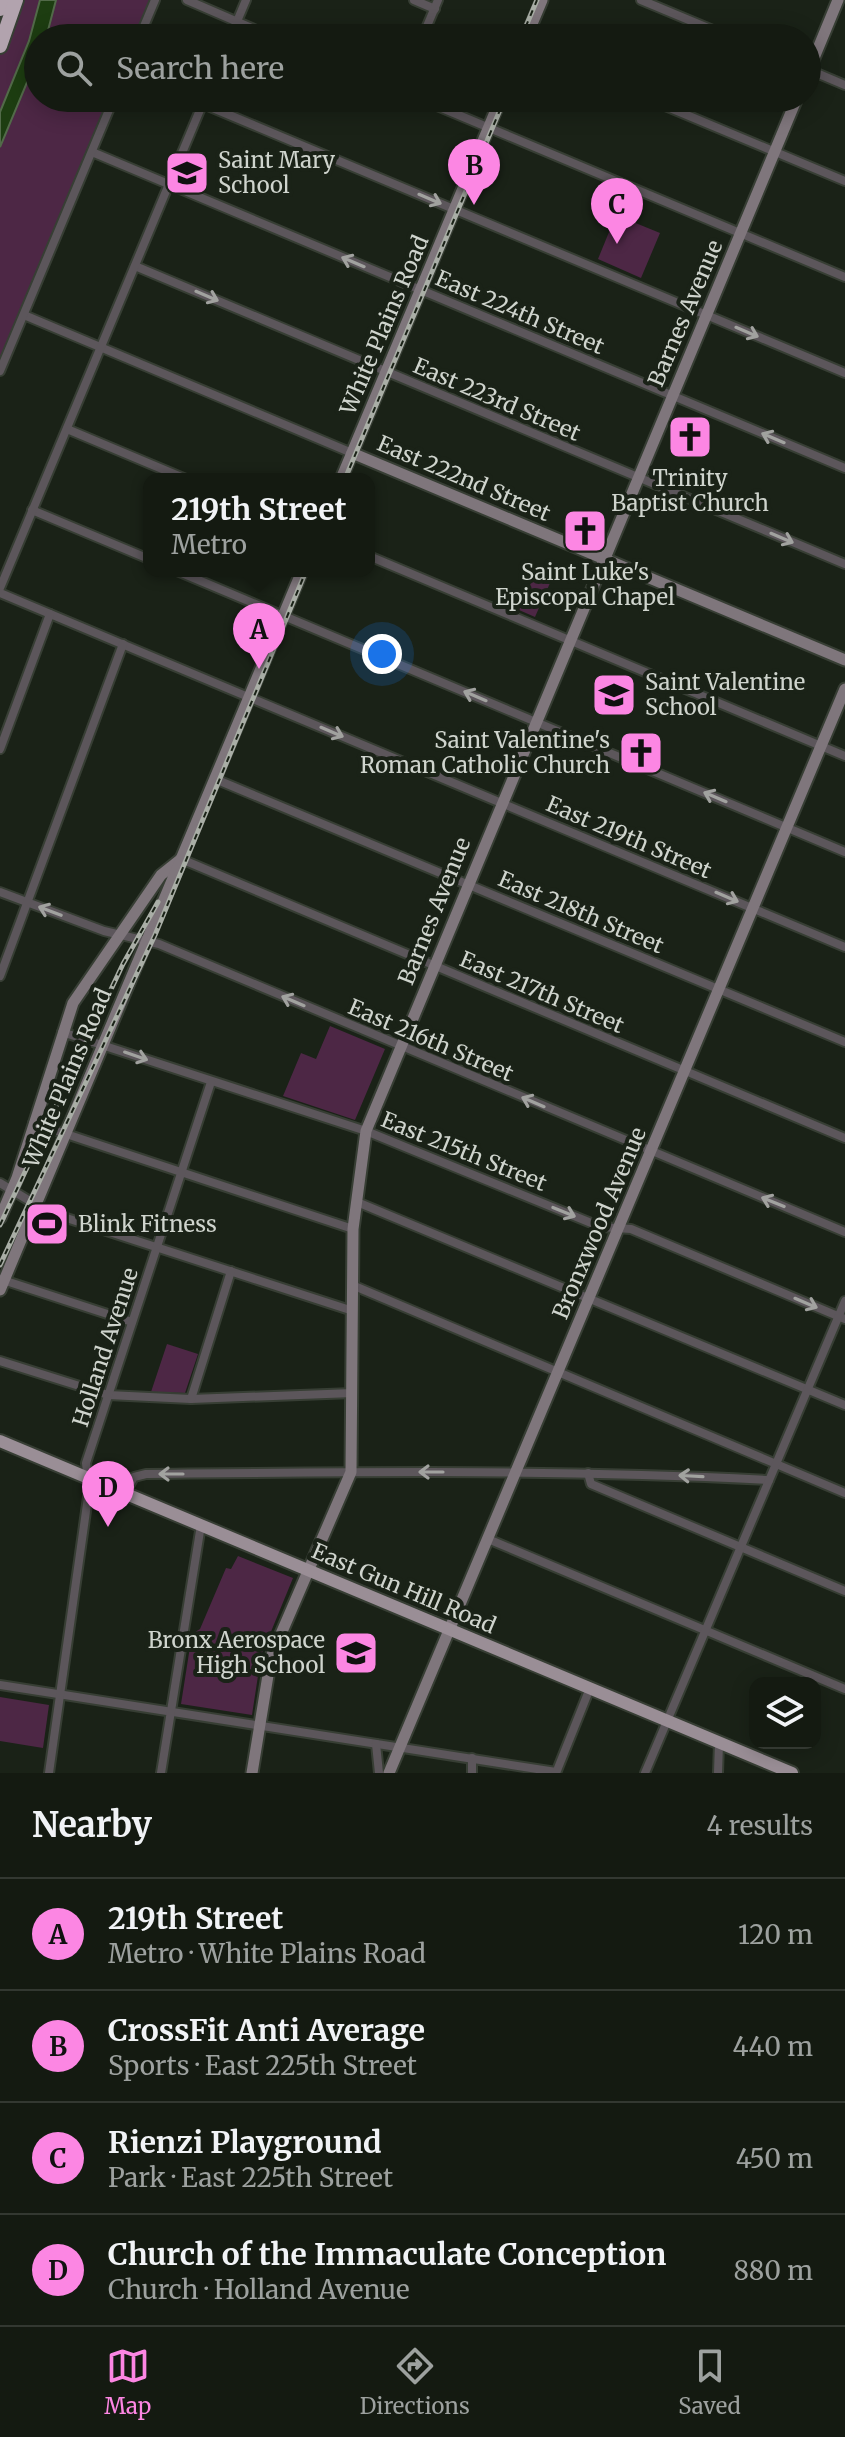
<!DOCTYPE html>
<meta charset="utf-8">
<style>
body{margin:0;font-family:Merriweather,serif;background:#21271f;color:#f1f3f6}
.controls{position:absolute;right:24px;bottom:24px;display:grid;overflow:hidden;border-radius:16px;box-shadow:0 4px 20px #0003}
.controls button{width:72px;height:72px;display:grid;place-items:center;padding:0;border:0;border-bottom:2px solid #333831;background:#141a11;color:#f1f3f6;font:40px sans-serif}
.you{position:absolute;left:382px;top:654px;width:28px;height:28px;margin:-20px;border:6px solid #fff;border-radius:50%;background:#1a73e8;box-shadow:0 0 0 12px #1a73e833}
.badge{display:grid;place-items:center;width:52px;height:52px;border-radius:50%;background:#fc86e3;color:#111;font-size:26px;font-weight:700}
.pin{position:absolute;translate:-50% -66px;filter:drop-shadow(0 2px 4px #0008)}
.pin::after{content:'';position:absolute;top:42px;width:28px;height:24px;background:inherit;clip-path:polygon(0 0,100% 0,50% 100%)}
.popup{position:absolute;left:143px;top:473px;width:232px;height:104px;box-sizing:border-box;display:grid;place-content:center;border-radius:16px;background:#141a11;filter:drop-shadow(0 2px 6px #0005);font-size:26px;white-space:nowrap;color:#9da19f}
.popup b{font-size:30px;color:#f1f3f6}
.popup::after{content:'';position:absolute;left:50%;top:100%;margin-left:-16px;border:16px solid transparent;border-top-color:#141a11}
.list{margin:0;padding:0;list-style:none}
h2{display:flex;justify-content:space-between;align-items:center;height:104px;margin:0;padding:0 32px;font-size:34px}
h2 small{font-size:26px;font-weight:400;color:#9da19f}
.list li{display:grid;grid-template-columns:52px 1fr auto;gap:24px;align-items:center;box-sizing:border-box;height:112px;padding:0 32px;border-top:2px solid #333831}
.list b{display:block;font-size:30px;white-space:nowrap}
.list p{margin:0;font-size:26px;white-space:nowrap;color:#9da19f}
.list em{font-size:26px;font-style:normal;color:#9da19f}
.icon{flex:none;width:44px;height:44px;fill:none;stroke:currentColor;stroke-width:2;stroke-linecap:round;stroke-linejoin:round}
.map{position:relative;flex:none;width:845px;height:1773px;overflow:hidden}
.search{position:absolute;background:#141a11;box-shadow:0 4px 20px #0003;left:24px;right:24px;top:24px;height:88px;display:flex;align-items:center;gap:20px;box-sizing:border-box;padding:0 28px;border-radius:44px;color:#9da19f;font-size:30px}
.sheet{height:552px;background:#141a11}
nav{display:flex;justify-content:space-around;align-items:center;box-sizing:border-box;height:112px;border-top:2px solid #333831;background:#141a11;font-size:22px;color:#9da19f}
nav a{display:grid;justify-items:center;gap:4px}
nav .on{color:#fc86e3}
.map>svg:first-child{display:block}
.green{fill:#4d2745}
.water{fill:#1d3d11;stroke:#526a49;stroke-width:2}
.lines{fill:none;stroke-linecap:round;stroke-linejoin:round}
.street-casing{stroke:#373e34;stroke-width:12}
.secondary-casing{stroke:#373e34;stroke-width:15}
.primary-casing{stroke:#373e34;stroke-width:16}
.highway-casing{stroke:#373e34;stroke-width:18}
.street{stroke:#5c565b;stroke-width:8}
.secondary{stroke:#7f767c;stroke-width:11}
.primary{stroke:#9a8e96;stroke-width:12}
.highway{stroke:#b2a3ae;stroke-width:14}
.rail-casing{stroke:#a9aea6;stroke-width:5}
.rail{stroke:#1a2217;stroke-width:2;stroke-dasharray:6;stroke-linecap:butt}
.oneway{stroke:#a1a29f}
.labels{text-anchor:middle;stroke-width:8;stroke-linejoin:round;paint-order:stroke}
.poi-label{font-size:22px;fill:#cfd4cd;stroke:#1a2217;text-anchor:start}
.street-label{font-size:22px;fill:#cfd4cd;stroke:#1a2217}
</style>
<div class="map">
<svg width="845" height="1773" viewBox="0 0 845 1773">
<rect width="100%" height="100%" fill="#1a2217"/>
<!-- green -->
<g class="green">
<polygon points="0,0 151,0 135,38 38,38 38,98 110,98 0,361"/>
<polygon points="616,215 660,233 641,278 598,259"/>
<polygon points="534,576 550,583 535,617 519,610"/>
<polygon points="330,1026 385,1049 355,1120 283,1096 301,1053 316,1059"/>
<polygon points="167,1344 198,1354 185,1393 151,1392"/>
<polygon points="238,1556 293,1578 261,1656 252,1715 181,1704 192,1634 200,1629 226,1568 231,1569"/>
<polygon points="0,1697 49,1705 43,1748 0,1741"/>
</g>
<!-- water -->
<polygon class="water" points="40,0 56,0 46,38 38,38 38,56 0,147 0,112 29,41"/>
<g class="lines">
<!-- street casing -->
<g class="street-casing">
<g id="street">
<polyline points="187,0 275,38"/>
<polyline points="414,0 435,9"/>
<polyline points="641,0 732,38"/>
<polyline points="139,38 155,0"/>
<polyline points="230,38 246,0"/>
<polyline points="422,38 438,0"/>
<polyline points="807,69 845,85"/>
<polyline points="418,98 845,277"/>
<polyline points="646,98 845,181"/>
<polyline points="203,104 845,373"/>
<polyline points="92,152 845,468"/>
<polyline points="135,266 845,564"/>
<polyline points="24,315 352,453"/>
<polyline points="0,371 114,98"/>
<polyline points="67,429 186,479"/>
<polyline points="32,510 149,559"/>
<polyline points="369,556 845,756"/>
<polyline points="177,571 845,852"/>
<polyline points="0,588 205,98"/>
<polyline points="0,593 845,947"/>
<polyline points="0,749 50,614"/>
<polyline points="215,779 845,1042"/>
<polyline points="181,859 845,1138"/>
<polyline points="0,892 104,931 159,944 845,1232"/>
<polyline points="0,976 123,644"/>
<polyline points="62,1032 366,1131 601,1227 631,1229 845,1319"/>
<polyline points="33,1123 353,1229"/>
<polyline points="0,1183 48,1212 353,1311"/>
<polyline points="357,1202 845,1405"/>
<polyline points="0,1279 132,1322"/>
<polyline points="352,1285 845,1493"/>
<polyline points="0,1361 108,1395 191,1399 353,1393"/>
<polyline points="191,1399 231,1271"/>
<polyline points="588,1473 591,1484 845,1591"/>
<path d="M125,1493L134,1477L146,1474C354,1472 561,1469 769,1480"/>
<polyline points="488,1539 845,1689"/>
<polyline points="0,1685 556,1772"/>
<polyline points="376,1744 379,1773"/>
<polyline points="49,1773 89,1490 86,1463 211,1082"/>
<polyline points="161,1773 201,1525"/>
<polyline points="472,1773 472,1758"/>
<polyline points="556,1773 590,1688"/>
<polyline points="645,1773 845,1301"/>
<polyline points="718,1773 719,1743"/>
</g>
</g>
<!-- secondary casing -->
<g class="secondary-casing">
<g id="secondary">
<polyline points="526,38 542,0"/>
<polyline points="807,75 838,0"/>
<polyline points="352,453 845,660"/>
<polyline points="341,479 501,98"/>
<polyline points="0,1218 17,1178 73,1003 161,875 181,859"/>
<polyline points="0,1290 302,571"/>
<polyline points="252,1773 271,1657 351,1472 353,1229 366,1131 797,98"/>
<polyline points="389,1773 845,689"/>
</g>
</g>
<!-- primary casing -->
<g class="primary-casing">
<polyline id="primary" points="0,1441 792,1773"/>
</g>
<!-- highway casing -->
<g class="highway-casing">
<g id="highway">
<polyline points="0,9 3,0"/>
<polyline points="0,46 16,0"/>
</g>
</g>
<!-- street -->
<use href="#street" class="street"/>
<!-- secondary -->
<use href="#secondary" class="secondary"/>
<!-- primary -->
<use href="#primary" class="primary"/>
<!-- highway -->
<use href="#highway" class="highway"/>
<!-- rail casing -->
<g class="rail-casing">
<g id="rail">
<polyline points="521,38 537,0"/>
<polyline points="345,479 505,98"/>
<polyline points="0,1225 123,964 158,902"/>
<polyline points="0,1265 155,935 306,571"/>
</g>
</g>
<!-- rail -->
<use href="#rail" class="rail"/>
</g>
<!-- one-way arrows -->
<defs><path id="oneway-shaft" d="M-6 0H5M1.5-3L5.5 0L1.5 3" fill="none" stroke-width="1.6" stroke-linecap="round" stroke-linejoin="round" transform="scale(2)"/></defs>
<g class="oneway">
<use href="#oneway-shaft" transform="translate(430 199) rotate(23)"/>
<use href="#oneway-shaft" transform="translate(353 262) rotate(-157)"/>
<use href="#oneway-shaft" transform="translate(207 296) rotate(23)"/>
<use href="#oneway-shaft" transform="translate(747 332) rotate(23)"/>
<use href="#oneway-shaft" transform="translate(773 438) rotate(-157)"/>
<use href="#oneway-shaft" transform="translate(782 538) rotate(23)"/>
<use href="#oneway-shaft" transform="translate(475 696) rotate(-157)"/>
<use href="#oneway-shaft" transform="translate(332 732) rotate(23)"/>
<use href="#oneway-shaft" transform="translate(715 797) rotate(-157)"/>
<use href="#oneway-shaft" transform="translate(727 897) rotate(23)"/>
<use href="#oneway-shaft" transform="translate(50 911) rotate(-159)"/>
<use href="#oneway-shaft" transform="translate(293 1001) rotate(-157)"/>
<use href="#oneway-shaft" transform="translate(136 1056) rotate(19)"/>
<use href="#oneway-shaft" transform="translate(533 1102) rotate(-157)"/>
<use href="#oneway-shaft" transform="translate(773 1202) rotate(-158)"/>
<use href="#oneway-shaft" transform="translate(564 1212) rotate(22)"/>
<use href="#oneway-shaft" transform="translate(806 1303) rotate(23)"/>
<use href="#oneway-shaft" transform="translate(431 1472) rotate(180)"/>
<use href="#oneway-shaft" transform="translate(171 1474) rotate(180)"/>
<use href="#oneway-shaft" transform="translate(691 1476) rotate(-177)"/>
</g>
<!-- icons -->
<defs>
<g id="school-square" transform="scale(2.3)"><rect x="-9" y="-9" width="18" height="18" rx="4" fill="#fc86e3" stroke="#1a2217"/><path d="M0-5L7-2L0 1L-7-2ZM-4 1L0 2.5L4 1V4Q0 6-4 4Z" fill="#111"/></g>
<g id="church-square" transform="scale(2.3)"><rect x="-9" y="-9" width="18" height="18" rx="4" fill="#fc86e3" stroke="#1a2217"/><path d="M-1.2-6h2.4v3.5h3.3v2.4h-3.3V6h-2.4V-.1h-3.3v-2.4h3.3Z" fill="#111"/></g>
<g id="stadium-square" transform="scale(2.3)"><rect x="-9" y="-9" width="18" height="18" rx="4" fill="#fc86e3" stroke="#1a2217"/><path d="M0-5a6.5 5 0 1 0 0 10a6.5 5 0 1 0 0-10ZM-3.5-1.8h7v3.6h-7Z" fill="#111"/></g>
</defs>
<g fill-rule="evenodd">
<use href="#school-square" x="187" y="173"/>
<use href="#church-square" x="690" y="437"/>
<use href="#church-square" x="585" y="531"/>
<use href="#school-square" x="614" y="695"/>
<use href="#church-square" x="641" y="753"/>
<use href="#stadium-square" x="47" y="1224"/>
<use href="#school-square" x="356" y="1653"/>
</g>
<g class="labels">
<!-- poi labels -->
<g class="poi-label">
<text x="218" y="168">Saint Mary<tspan x="218" dy="25">School</tspan></text>
<text x="690" y="486" text-anchor="middle">Trinity<tspan x="690" dy="25">Baptist Church</tspan></text>
<text x="585" y="580" text-anchor="middle">Saint Luke's<tspan x="585" dy="25">Episcopal Chapel</tspan></text>
<text x="645" y="690">Saint Valentine<tspan x="645" dy="25">School</tspan></text>
<text x="610" y="748" text-anchor="end">Saint Valentine's<tspan x="610" dy="25">Roman Catholic Church</tspan></text>
<text x="78" y="1232">Blink Fitness</text>
<text x="325" y="1648" text-anchor="end">Bronx Aerospace<tspan x="325" dy="25">High School</tspan></text>
</g>
<!-- street labels -->
<g class="street-label">
<text transform="translate(520 312) rotate(23)" y="8">East 224th Street</text>
<text transform="translate(685 313) rotate(-67)" y="8">Barnes Avenue</text>
<text transform="translate(384 325) rotate(-67)" y="8">White Plains Road</text>
<text transform="translate(497 399) rotate(23)" y="8">East 223rd Street</text>
<text transform="translate(464 478) rotate(23)" y="8">East 222nd Street</text>
<text transform="translate(629 837) rotate(23)" y="8">East 219th Street</text>
<text transform="translate(434 911) rotate(-68)" y="8">Barnes Avenue</text>
<text transform="translate(581 912) rotate(23)" y="8">East 218th Street</text>
<text transform="translate(542 992) rotate(23)" y="8">East 217th Street</text>
<text transform="translate(431 1040) rotate(23)" y="8">East 216th Street</text>
<text transform="translate(67 1078) rotate(-67)" y="8">White Plains Road</text>
<text transform="translate(464 1151) rotate(22)" y="8">East 215th Street</text>
<text transform="translate(599 1223) rotate(-67)" y="8">Bronxwood Avenue</text>
<text transform="translate(105 1347) rotate(-72)" y="8">Holland Avenue</text>
<text transform="translate(404 1588) rotate(23)" y="8">East Gun Hill Road</text>
</g>
</g>
</svg>
<div class="controls">
<button><svg class="icon" aria-label="layers" viewBox="0 0 24 24"><path d="M12 4l9 5-9 5-9-5zM3 14l9 5 9-5"/></svg></button>
</div>
<div class="you"></div>
<div class="pin badge" style="left:259px;top:669px">A</div>
<div class="popup"><b>219th Street</b>Metro</div>
<div class="pin badge" style="left:474px;top:205px">B</div>
<div class="pin badge" style="left:617px;top:244px">C</div>
<div class="pin badge" style="left:108px;top:1527px">D</div>
<div class="search"><svg class="icon" aria-label="search" viewBox="0 0 24 24"><circle cx="10" cy="10" r="6"/><path d="M15 15l6 6"/></svg>Search here</div>
</div>
<section class="sheet">
<h2>Nearby<small>4 results</small></h2>
<ul class="list">
<li><span class="badge">A</span><div><b>219th Street</b><p>Metro · White Plains Road</p></div><em>120 m</em></li>
<li><span class="badge">B</span><div><b>CrossFit Anti Average</b><p>Sports · East 225th Street</p></div><em>440 m</em></li>
<li><span class="badge">C</span><div><b>Rienzi Playground</b><p>Park · East 225th Street</p></div><em>450 m</em></li>
<li><span class="badge">D</span><div><b>Church of the Immaculate Conception</b><p>Church · Holland Avenue</p></div><em>880 m</em></li>
</ul>
</section>
<nav>
<a class="on"><svg class="icon" aria-label="map" viewBox="0 0 24 24"><path d="M3 6l6-2 6 2 6-2v14l-6 2-6-2-6 2zM9 4v14M15 6v14"/></svg>Map</a>
<a><svg class="icon" aria-label="directions" viewBox="0 0 24 24"><path d="M12 3l9 9-9 9-9-9zM9 14v-3h6M13 9l2 2-2 2"/></svg>Directions</a>
<a><svg class="icon" aria-label="saved" viewBox="0 0 24 24"><path d="M7 4h10v16l-5-4-5 4z"/></svg>Saved</a>
</nav>
